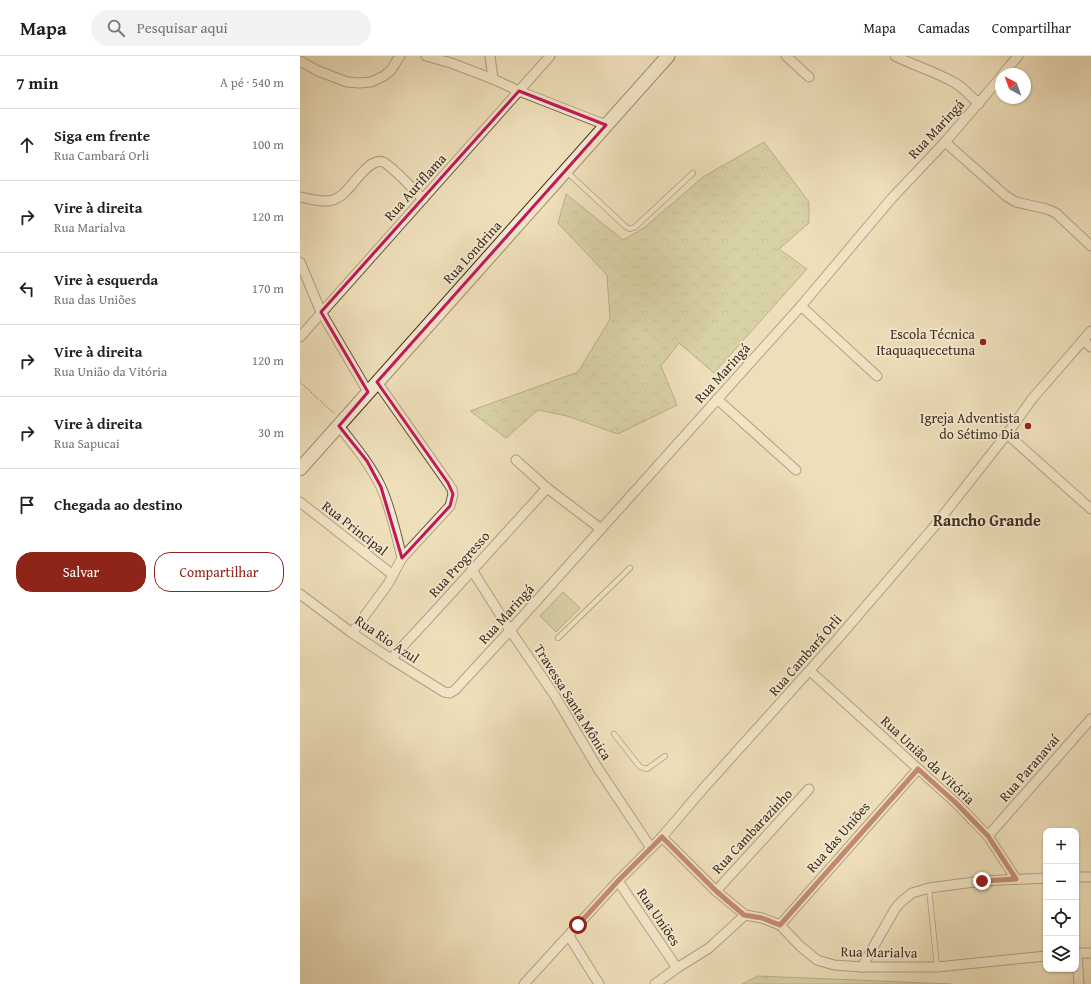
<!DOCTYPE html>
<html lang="pt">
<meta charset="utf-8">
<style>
body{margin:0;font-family:"Gentium Book Plus",serif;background:#f2f2f2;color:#202124}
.controls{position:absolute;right:12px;bottom:12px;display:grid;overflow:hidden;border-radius:8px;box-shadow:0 1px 3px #0004}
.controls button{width:36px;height:36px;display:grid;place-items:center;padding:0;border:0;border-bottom:1px solid #e0e0e0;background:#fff;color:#202124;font:20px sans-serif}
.compass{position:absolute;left:695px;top:12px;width:36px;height:36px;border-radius:50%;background:#fff;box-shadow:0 1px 3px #0004;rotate:319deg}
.stop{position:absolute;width:12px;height:12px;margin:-9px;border:3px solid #8f2418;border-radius:50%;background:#fff}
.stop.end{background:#8f2418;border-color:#fff;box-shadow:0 1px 4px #0008}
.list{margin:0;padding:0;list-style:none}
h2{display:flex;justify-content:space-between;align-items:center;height:52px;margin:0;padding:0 16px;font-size:17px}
h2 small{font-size:13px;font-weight:400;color:#757577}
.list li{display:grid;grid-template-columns:26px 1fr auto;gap:12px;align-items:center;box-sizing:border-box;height:72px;padding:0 16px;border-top:1px solid #e0e0e0}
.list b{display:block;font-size:15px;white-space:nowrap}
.list p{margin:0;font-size:13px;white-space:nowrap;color:#757577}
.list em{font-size:13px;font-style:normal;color:#757577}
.actions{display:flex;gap:8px;padding:12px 16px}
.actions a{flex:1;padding:9px 0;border:1px solid #8f2418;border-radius:16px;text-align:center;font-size:14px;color:#8f2418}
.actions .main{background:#8f2418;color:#fff}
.icon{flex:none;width:22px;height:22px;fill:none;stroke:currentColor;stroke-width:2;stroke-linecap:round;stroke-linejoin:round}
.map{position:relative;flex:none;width:791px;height:928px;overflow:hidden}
header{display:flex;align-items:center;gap:24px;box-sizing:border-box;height:56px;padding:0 20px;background:#fff;border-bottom:1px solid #e0e0e0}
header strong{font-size:19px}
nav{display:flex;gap:22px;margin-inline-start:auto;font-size:14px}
.search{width:280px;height:36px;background:#f2f2f2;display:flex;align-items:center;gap:10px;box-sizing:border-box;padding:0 14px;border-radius:22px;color:#757577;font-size:15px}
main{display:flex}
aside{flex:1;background:#fff}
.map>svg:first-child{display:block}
.forest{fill:url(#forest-crowns);stroke:#7d7656}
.pitch{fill:#bcc18d;stroke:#7d7656}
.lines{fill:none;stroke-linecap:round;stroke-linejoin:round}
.lane-casing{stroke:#6a5945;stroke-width:6}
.street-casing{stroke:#6a5945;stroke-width:11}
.secondary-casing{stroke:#3e2c1e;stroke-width:15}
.path{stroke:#3e2c1e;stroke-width:1.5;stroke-dasharray:1 2;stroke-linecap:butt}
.lane{stroke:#f4ead2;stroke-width:4.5}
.street{stroke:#f4ead2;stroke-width:9}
.secondary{stroke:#f4ead2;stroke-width:13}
.route{stroke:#8f2418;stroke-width:5}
.marked{fill:none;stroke:#c2185b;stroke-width:3;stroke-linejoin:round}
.poi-dot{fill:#8f2418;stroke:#f4ead2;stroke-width:1.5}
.labels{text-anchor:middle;stroke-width:3.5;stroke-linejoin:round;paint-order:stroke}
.street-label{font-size:14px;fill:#3e2c1e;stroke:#f4ead2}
.poi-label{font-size:14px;fill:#3e2c1e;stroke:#f4ead2;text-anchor:end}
.quarter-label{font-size:16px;font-weight:bold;fill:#3e2c1e;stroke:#f4ead2}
</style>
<header>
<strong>Mapa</strong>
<div class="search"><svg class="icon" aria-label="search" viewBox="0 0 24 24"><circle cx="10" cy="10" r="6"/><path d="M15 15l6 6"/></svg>Pesquisar aqui</div>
<nav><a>Mapa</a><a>Camadas</a><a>Compartilhar</a></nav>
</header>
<main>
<aside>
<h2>7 min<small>A pé · 540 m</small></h2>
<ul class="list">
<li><svg class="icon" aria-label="ahead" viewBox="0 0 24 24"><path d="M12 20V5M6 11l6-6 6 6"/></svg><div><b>Siga em frente</b><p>Rua Cambará Orli</p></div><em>100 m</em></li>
<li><svg class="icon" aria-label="right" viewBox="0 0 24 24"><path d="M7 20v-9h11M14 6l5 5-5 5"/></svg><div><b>Vire à direita</b><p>Rua Marialva</p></div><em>120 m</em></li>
<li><svg class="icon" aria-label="left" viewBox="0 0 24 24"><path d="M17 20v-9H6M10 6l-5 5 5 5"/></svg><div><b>Vire à esquerda</b><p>Rua das Uniões</p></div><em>170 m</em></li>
<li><svg class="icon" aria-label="right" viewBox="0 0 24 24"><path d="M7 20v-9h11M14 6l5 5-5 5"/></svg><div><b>Vire à direita</b><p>Rua União da Vitória</p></div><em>120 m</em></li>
<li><svg class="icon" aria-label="right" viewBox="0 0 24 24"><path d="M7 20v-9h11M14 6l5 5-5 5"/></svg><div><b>Vire à direita</b><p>Rua Sapucai</p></div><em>30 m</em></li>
<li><svg class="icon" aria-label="arrive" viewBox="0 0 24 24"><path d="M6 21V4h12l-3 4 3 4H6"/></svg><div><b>Chegada ao destino</b></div></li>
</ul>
<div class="actions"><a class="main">Salvar</a><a>Compartilhar</a></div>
</aside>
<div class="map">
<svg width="791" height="928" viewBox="0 0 791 928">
<defs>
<pattern id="forest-crowns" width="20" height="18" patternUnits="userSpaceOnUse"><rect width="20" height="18" fill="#bcc18d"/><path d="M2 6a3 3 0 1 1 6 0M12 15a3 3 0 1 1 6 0" fill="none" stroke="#9a9d73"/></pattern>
</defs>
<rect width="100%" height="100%" fill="#eedfba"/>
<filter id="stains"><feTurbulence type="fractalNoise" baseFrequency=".005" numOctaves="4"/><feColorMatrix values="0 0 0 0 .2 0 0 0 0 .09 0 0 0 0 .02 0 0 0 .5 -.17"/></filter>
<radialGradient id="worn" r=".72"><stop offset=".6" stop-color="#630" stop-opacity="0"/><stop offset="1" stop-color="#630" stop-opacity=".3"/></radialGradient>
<!-- forest -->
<g class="forest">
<polygon points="464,86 509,146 509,167 479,193 507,213 414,317 379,287 361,310 377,349 318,378 267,360 238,354 206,382 170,355 278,316 310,263 307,219 258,167 266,138 323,184 345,171 403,121"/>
<polygon points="458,920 651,928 442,928"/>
</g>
<!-- pitch -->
<polygon class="pitch" points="263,536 280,552 256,576 240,560"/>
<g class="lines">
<!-- lane casing -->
<g class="lane-casing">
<g id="lane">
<polyline points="267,116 326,171 330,173 335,171 393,117"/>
<polyline points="258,582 330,512"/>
<polyline points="314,678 340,711 347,713 365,700"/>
<polyline points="629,832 637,911"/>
</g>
</g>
<!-- street casing -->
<g class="street-casing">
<g id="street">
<polyline points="126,0 151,7 193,23 219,35 306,69"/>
<polyline points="190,0 193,23"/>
<polyline points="486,0 509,21"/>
<path d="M595,0C615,10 636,16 655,27C664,32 671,41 679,48"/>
<polyline points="0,5 18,15 47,26 59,27 71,26 84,20 91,14 100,0"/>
<polyline points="703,18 718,0"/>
<polyline points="645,86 706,140 716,146 747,153 756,157 791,190"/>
<path d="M0,141C10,143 23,147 33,144C38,142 43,139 46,135C54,128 70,101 83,106C92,110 115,135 123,143"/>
<polyline points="0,206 21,256 68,336"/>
<polyline points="501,250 577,320"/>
<polyline points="0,281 250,0"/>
<polyline points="783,284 791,291"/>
<polyline points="417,343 496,414"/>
<path d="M39,370C54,389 70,408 81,431C91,453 96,478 102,502"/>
<polyline points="707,378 791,453"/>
<polyline points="216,404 247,432 301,473"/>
<polyline points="0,446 93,519"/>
<polyline points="172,514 210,574 255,640 297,711 351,792"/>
<polyline points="0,538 52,577 91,603 144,636 150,637 155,634 214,570 501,250 592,142 645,86 701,21"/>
<polyline points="52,577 88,528 102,502 150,450 153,438 152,433 148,427 77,326"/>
<polyline points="91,603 138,552 247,432"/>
<polyline points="510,615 656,747 688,780 716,823"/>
<polyline points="688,780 791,663"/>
<polyline points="362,781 416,835 445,859 462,862 480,869 500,890 517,904 534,909 562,911 637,911 746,900"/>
<polyline points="776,821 791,821"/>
<polyline points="318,825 377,912"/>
<polyline points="416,835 509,733"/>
<polyline points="480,869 618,713"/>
<polyline points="269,880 299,928"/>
<polyline points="776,897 791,897"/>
<polyline points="777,897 779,928"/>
<polyline points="562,911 595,853 600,847 612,837 629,832 682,825 746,822"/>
<polyline points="224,928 318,825 362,781 402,734 535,586 633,472 707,378 732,343 791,275"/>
<polyline points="355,928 377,912 409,892 445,859"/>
</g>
</g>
<!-- secondary casing -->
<g class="secondary-casing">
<polyline id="secondary" points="0,413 368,0"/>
</g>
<!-- path -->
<polyline class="path" points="0,326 35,358"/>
<!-- lane -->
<use href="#lane" class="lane"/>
<!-- street -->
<use href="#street" class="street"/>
<!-- secondary -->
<use href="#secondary" class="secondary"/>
</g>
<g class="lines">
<!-- route -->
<polyline class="route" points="278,869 318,825 362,781 416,835 444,859 462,862 480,869 618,713 656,747 688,780 716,823 682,825"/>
</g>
<!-- marked area -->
<path d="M0 0H791V928H0ZM219,35L306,69L77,326L148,427L153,438L150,450L102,502L81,431L67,405L39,370L68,336L21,256Z" fill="#eedfba" fill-opacity=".55" fill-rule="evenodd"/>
<path class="marked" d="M219,35L306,69L77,326L148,427L153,438L150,450L102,502L81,431L67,405L39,370L68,336L21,256Z"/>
<!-- markers -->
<g class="poi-dot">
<circle cx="683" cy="286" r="4"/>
<circle cx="728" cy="370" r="4"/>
</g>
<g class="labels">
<!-- street labels -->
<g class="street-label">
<text transform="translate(636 73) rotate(-47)" y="5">Rua Maringá</text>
<text transform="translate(115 131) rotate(-48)" y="5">Rua Auriflama</text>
<text transform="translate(172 196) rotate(-48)" y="5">Rua Londrina</text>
<text transform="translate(422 317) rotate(-48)" y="5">Rua Maringá</text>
<text transform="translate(55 472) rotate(38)" y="5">Rua Principal</text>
<text transform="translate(159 508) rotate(-48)" y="5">Rua Progresso</text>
<text transform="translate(206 558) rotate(-48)" y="5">Rua Maringá</text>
<text transform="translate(87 583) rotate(34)" y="5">Rua Rio Azul</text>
<text transform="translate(505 599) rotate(-49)" y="5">Rua Cambará Orli</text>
<text transform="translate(273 646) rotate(58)" y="5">Travessa Santa Mônica</text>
<text transform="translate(628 704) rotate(43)" y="5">Rua União da Vitória</text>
<text transform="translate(729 712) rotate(-49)" y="5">Rua Paranavaí</text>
<text transform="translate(452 775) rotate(-47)" y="5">Rua Cambarazinho</text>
<text transform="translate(538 781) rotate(-49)" y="5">Rua das Uniões</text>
<text transform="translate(359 861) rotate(56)" y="5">Rua Uniões</text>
<text transform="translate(579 896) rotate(1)" y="5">Rua Marialva</text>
</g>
<!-- poi labels -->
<g class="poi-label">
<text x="675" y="283">Escola Técnica<tspan x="675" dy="16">Itaquaquecetuna</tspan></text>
<text x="720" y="367">Igreja Adventista<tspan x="720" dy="16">do Sétimo Dia</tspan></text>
</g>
<!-- quarter labels -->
<g class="quarter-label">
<text x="687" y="470">Rancho Grande</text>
</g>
</g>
<rect width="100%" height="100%" filter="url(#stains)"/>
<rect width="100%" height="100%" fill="url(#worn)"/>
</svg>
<div class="controls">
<button>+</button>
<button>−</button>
<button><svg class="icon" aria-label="locate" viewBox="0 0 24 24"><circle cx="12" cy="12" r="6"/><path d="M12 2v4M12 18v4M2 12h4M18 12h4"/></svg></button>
<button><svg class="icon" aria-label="layers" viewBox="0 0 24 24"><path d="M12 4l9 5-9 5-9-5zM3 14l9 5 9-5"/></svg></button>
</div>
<svg class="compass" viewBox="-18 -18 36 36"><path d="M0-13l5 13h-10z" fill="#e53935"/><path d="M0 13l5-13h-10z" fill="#757577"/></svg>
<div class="stop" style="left:278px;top:869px"></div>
<div class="stop end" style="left:682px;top:825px"></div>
</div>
</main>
